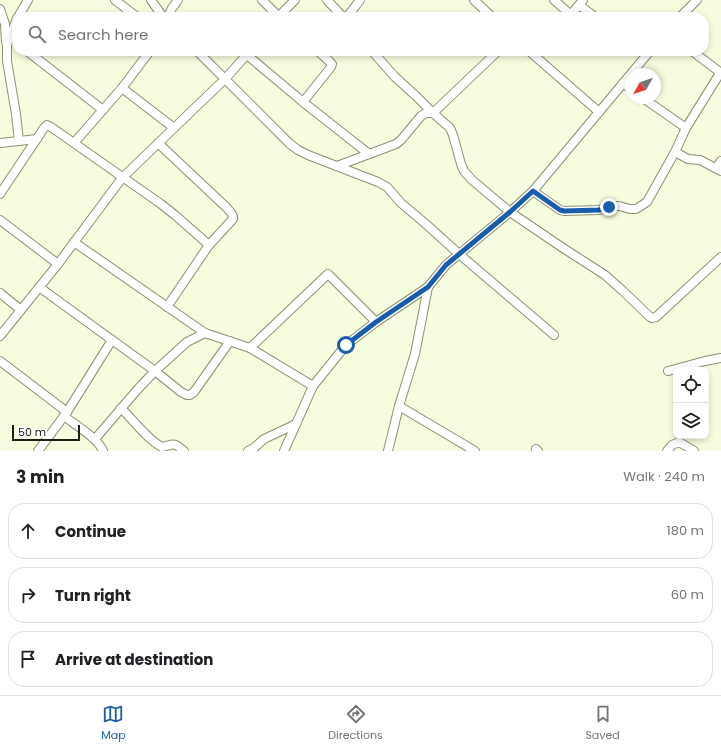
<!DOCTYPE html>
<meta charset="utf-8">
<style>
body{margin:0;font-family:Poppins,sans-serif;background:#f6f6f6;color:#202124}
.controls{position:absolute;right:12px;bottom:12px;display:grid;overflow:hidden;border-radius:8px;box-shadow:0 2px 6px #0003}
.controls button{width:36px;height:36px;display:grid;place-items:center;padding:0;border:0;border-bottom:1px solid #e0e0e0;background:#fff;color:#202124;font:20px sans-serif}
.compass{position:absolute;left:625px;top:68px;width:36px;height:36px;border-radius:50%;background:#fff;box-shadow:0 2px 6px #0003;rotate:230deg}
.scale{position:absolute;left:12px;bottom:10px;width:68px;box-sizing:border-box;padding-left:4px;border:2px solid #1c1e14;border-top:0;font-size:11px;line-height:14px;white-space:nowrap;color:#1c1e14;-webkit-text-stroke:3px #fff;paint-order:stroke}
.stop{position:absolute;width:12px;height:12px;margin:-9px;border:3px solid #1a5dad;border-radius:50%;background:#fff}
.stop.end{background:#1a5dad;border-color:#fff;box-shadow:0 1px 4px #0008}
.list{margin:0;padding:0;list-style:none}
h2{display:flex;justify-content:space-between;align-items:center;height:52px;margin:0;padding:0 16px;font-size:17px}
h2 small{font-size:13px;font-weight:400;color:#757577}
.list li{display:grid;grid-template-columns:26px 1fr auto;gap:12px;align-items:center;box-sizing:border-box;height:56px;margin:0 8px 8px;padding:0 8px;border:1px solid #e0e0e0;border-radius:16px}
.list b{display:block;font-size:15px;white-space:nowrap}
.list em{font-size:13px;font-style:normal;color:#757577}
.icon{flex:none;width:22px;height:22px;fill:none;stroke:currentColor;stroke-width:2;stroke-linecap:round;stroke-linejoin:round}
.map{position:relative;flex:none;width:721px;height:451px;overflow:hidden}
.search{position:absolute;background:#fff;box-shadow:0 2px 6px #0003;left:12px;right:12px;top:12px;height:44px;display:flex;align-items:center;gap:10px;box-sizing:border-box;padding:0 14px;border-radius:16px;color:#757577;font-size:15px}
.sheet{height:244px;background:#fff}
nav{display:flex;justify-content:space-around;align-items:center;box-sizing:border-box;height:56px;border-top:1px solid #e0e0e0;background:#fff;font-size:11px;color:#757577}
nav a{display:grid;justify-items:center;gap:2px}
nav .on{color:#1a5dad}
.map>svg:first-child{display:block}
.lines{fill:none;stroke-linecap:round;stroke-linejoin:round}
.street-casing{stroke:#8a9074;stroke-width:10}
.street{stroke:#fff;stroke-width:8}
.route{stroke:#1a5dad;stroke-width:5}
</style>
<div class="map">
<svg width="721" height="451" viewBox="0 0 721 451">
<rect width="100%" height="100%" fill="#f6fcde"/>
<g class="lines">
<!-- street casing -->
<g class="street-casing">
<g id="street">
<polyline points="115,0 137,17"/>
<polyline points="151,0 163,17"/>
<polyline points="262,0 279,17"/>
<polyline points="327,0 343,17"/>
<polyline points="474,0 492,17"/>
<polyline points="554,0 571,15"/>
<polyline points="579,5 595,17"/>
<polyline points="0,9 5,24 6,42"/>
<polyline points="18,17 28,0"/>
<polyline points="168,17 172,8 178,0"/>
<polyline points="278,17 295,0"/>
<polyline points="347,17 360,0"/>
<polyline points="569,17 583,0"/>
<polyline points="680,17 697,0"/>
<polyline points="17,18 7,45 7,61 16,114 19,141"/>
<polyline points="27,51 103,110"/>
<polyline points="197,51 290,144 298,150 308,155 378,182 387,187 401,203 427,225 459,254 554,335"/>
<polyline points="372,51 395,77 416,96 433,113 450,128 453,135 461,164 464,171 472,180 510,212 563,248 605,275 623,291 650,317 652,318 656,317 721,257"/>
<polyline points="529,51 599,112"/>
<polyline points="692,51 721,73"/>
<polyline points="247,55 303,102 369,154"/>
<polyline points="623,83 631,89"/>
<polyline points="122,88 174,128"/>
<polyline points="643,98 686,128"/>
<polyline points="303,102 331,67 332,64 330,62 318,51"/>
<polyline points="0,143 37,139"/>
<polyline points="74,143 122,88 150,51"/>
<path d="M158,143L226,207C229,211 234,214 233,219L209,245L167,307"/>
<polyline points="675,152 688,159 700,160 721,171"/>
<polyline points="337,166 396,144 401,140 421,116 426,113 433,113 498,51"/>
<polyline points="716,168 721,161"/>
<polyline points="533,191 560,210 564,211 599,210 614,206 619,206 630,209 636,209 647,202 675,152 686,128 720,73"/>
<polyline points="0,194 44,128 47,125 51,127 161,204 176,216 209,245"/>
<polyline points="0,220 58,264"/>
<polyline points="74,242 205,333 250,348 313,386"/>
<polyline points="39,287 112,340 155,371 181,392 187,395 190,395 194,392 230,341"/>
<polyline points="0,293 21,310"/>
<polyline points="0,336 58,264 122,178 225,79 250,51"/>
<polyline points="250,348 328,274 376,322"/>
<polyline points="0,361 67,412"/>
<polyline points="668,371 705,361 721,358"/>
<polyline points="399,406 475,451"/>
<path d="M121,408C132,419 149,441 162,447C175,444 173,442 184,451"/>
<path d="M64,416C75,425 98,438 103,451"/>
<polyline points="95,439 137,390 155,371 187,342 205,333"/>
<polyline points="536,449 538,451"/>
<polyline points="38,451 67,412 112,340"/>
<polyline points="248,451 255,447 264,439 296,424"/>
<polyline points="284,451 313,386 346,345 376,322 428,287"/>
<polyline points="388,451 399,406 415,354 428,287 446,265 510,212 533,191 650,51"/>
<polyline points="667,451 672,445 679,442 686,446 694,451"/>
</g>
</g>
<!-- street -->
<use href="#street" class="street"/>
</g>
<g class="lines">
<!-- route -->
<polyline class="route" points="346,345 376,322 428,287 446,265 510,212 533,191 560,210 564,211 599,210 609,207"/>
</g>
</svg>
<div class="controls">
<button><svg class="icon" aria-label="locate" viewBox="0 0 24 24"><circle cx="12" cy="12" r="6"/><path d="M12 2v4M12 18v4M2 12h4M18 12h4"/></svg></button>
<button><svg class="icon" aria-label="layers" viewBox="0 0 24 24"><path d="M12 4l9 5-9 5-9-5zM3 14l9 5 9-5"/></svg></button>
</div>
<svg class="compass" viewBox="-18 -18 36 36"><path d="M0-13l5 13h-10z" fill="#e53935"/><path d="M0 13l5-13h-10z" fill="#757577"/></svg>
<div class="scale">50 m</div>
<div class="stop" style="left:346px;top:345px"></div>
<div class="stop end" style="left:609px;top:207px"></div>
<div class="search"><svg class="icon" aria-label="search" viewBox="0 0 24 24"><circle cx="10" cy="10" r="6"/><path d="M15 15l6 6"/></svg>Search here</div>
</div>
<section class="sheet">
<h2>3 min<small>Walk · 240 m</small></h2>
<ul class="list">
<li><svg class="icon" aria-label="ahead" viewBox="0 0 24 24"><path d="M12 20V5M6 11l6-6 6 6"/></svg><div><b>Continue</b></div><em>180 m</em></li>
<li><svg class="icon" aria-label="right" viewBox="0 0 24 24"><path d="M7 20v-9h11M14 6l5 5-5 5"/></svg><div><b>Turn right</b></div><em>60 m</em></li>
<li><svg class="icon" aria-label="arrive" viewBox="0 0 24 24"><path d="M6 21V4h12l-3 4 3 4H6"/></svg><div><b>Arrive at destination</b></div></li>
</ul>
</section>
<nav>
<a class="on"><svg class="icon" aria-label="map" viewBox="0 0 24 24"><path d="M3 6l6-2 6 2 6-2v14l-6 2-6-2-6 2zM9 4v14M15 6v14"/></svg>Map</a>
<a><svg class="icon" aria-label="directions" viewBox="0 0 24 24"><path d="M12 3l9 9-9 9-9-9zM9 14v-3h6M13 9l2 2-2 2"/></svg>Directions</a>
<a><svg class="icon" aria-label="saved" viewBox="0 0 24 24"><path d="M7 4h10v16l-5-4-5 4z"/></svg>Saved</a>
</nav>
